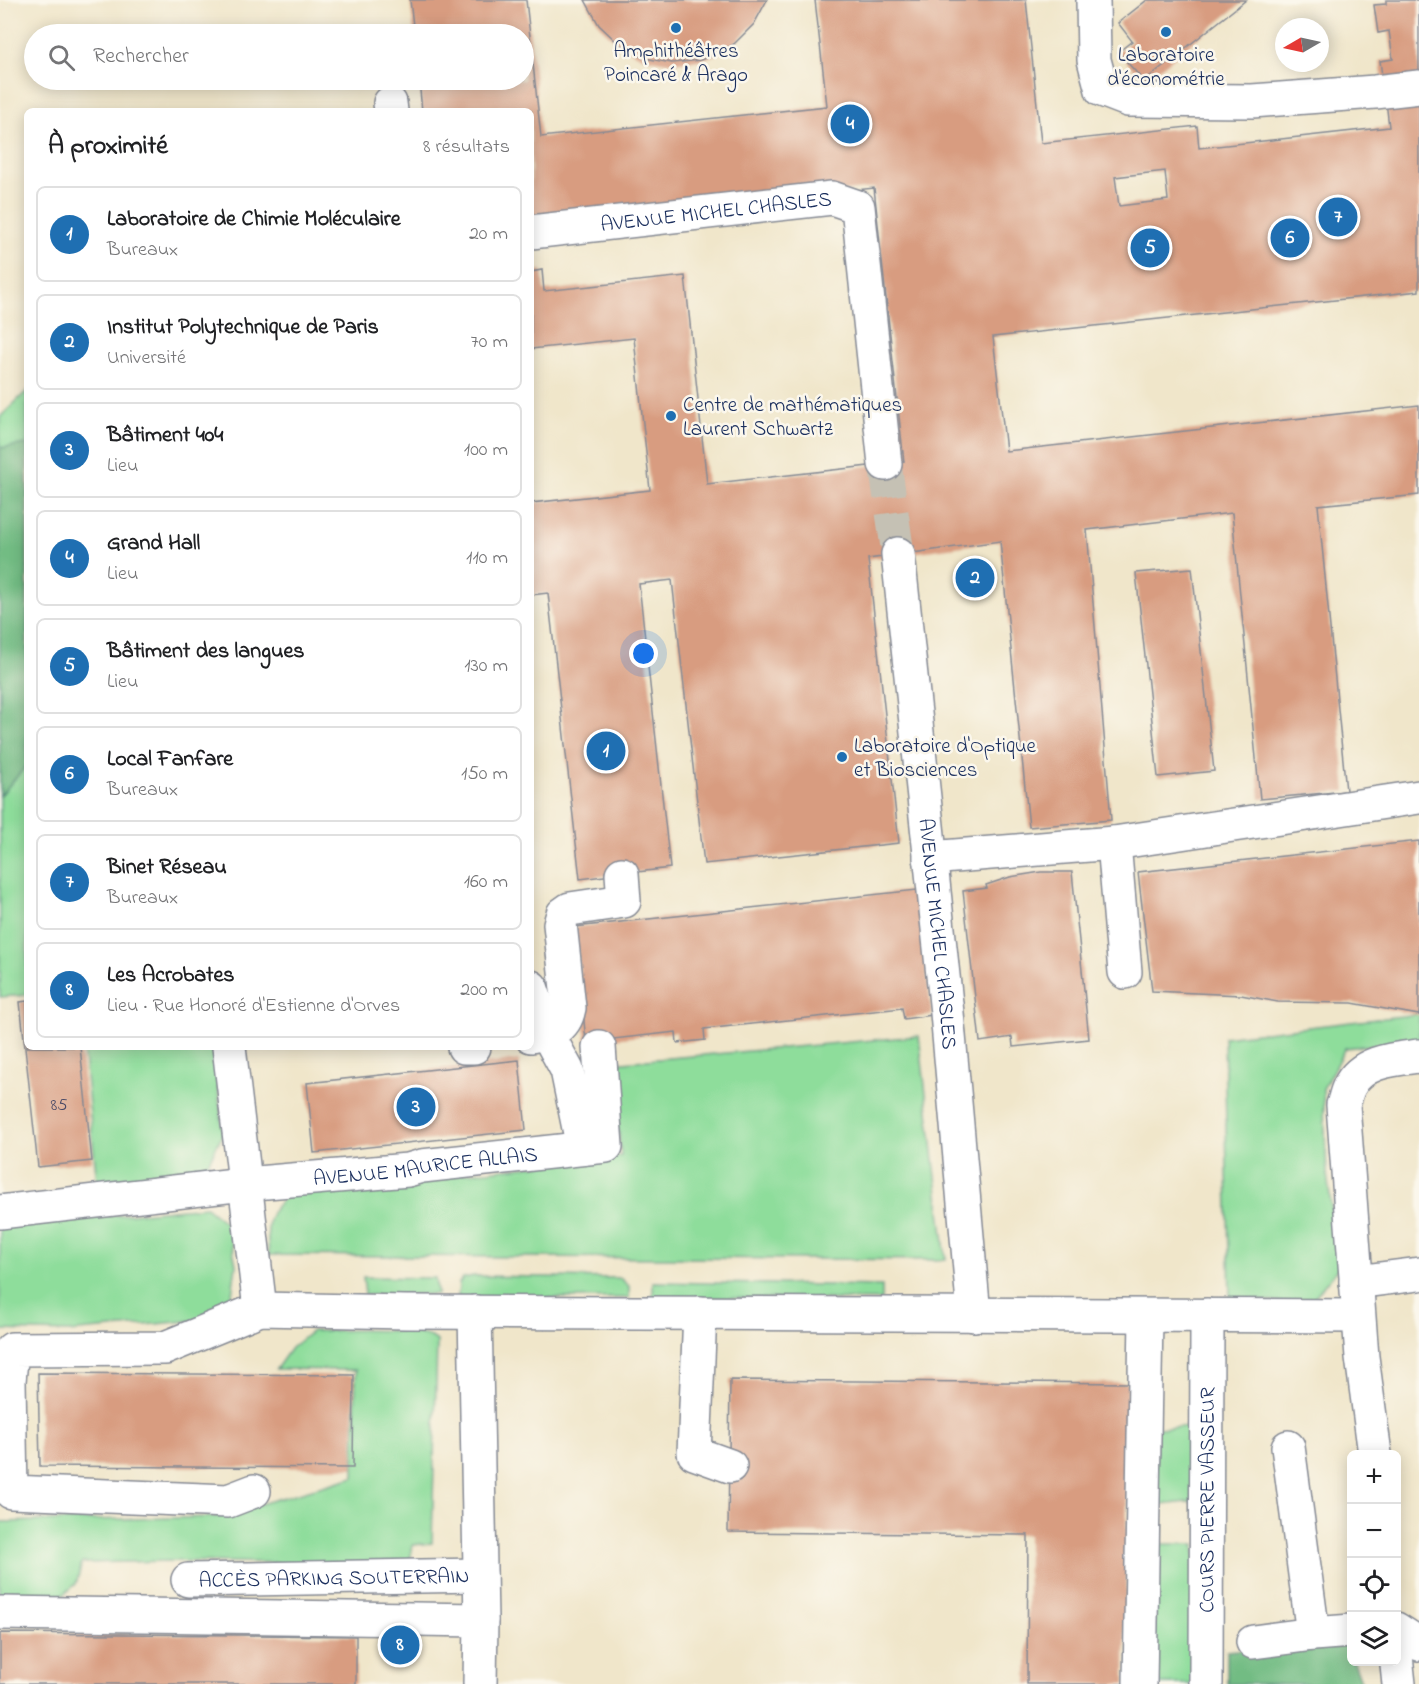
<!DOCTYPE html>
<html lang="fr">
<meta charset="utf-8">
<style>
body{margin:0;font-family:"Indie Flower",sans-serif;background:#f2f2f2;color:#202124}
.controls{position:absolute;right:18px;bottom:18px;display:grid;overflow:hidden;border-radius:9px;box-shadow:0 3px 15px #0003}
.controls button{width:54px;height:54px;display:grid;place-items:center;padding:0;border:0;border-bottom:2px solid #e0e0e0;background:#fff;color:#202124;font:30px sans-serif}
.compass{position:absolute;left:1275px;top:18px;width:54px;height:54px;border-radius:50%;background:#fff;box-shadow:0 3px 15px #0003;rotate:261deg}
.you{position:absolute;left:644px;top:654px;width:21px;height:21px;margin:-15px;border:4px solid #fff;border-radius:50%;background:#1a73e8;box-shadow:0 0 0 9px #1a73e833}
.badge{display:grid;place-items:center;width:39px;height:39px;border-radius:50%;background:#1f6fb2;color:#fff;font-size:20px;font-weight:700}
.pin{position:absolute;translate:-50% -50%;border:3px solid #fff;box-shadow:0 2px 6px #0006}
.list{margin:0;padding:0;list-style:none}
h2{display:flex;justify-content:space-between;align-items:center;height:78px;margin:0;padding:0 24px;font-size:26px}
h2 small{font-size:20px;font-weight:400;color:#757577}
.list li{display:grid;grid-template-columns:39px 1fr auto;gap:18px;align-items:center;box-sizing:border-box;height:96px;margin:0 12px 12px;padding:0 12px;border:2px solid #e0e0e0;border-radius:9px}
.list b{display:block;font-size:22px;white-space:nowrap}
.list p{margin:0;font-size:20px;white-space:nowrap;color:#757577}
.list em{font-size:20px;font-style:normal;color:#757577}
.icon{flex:none;width:33px;height:33px;fill:none;stroke:currentColor;stroke-width:2;stroke-linecap:round;stroke-linejoin:round}
.map{position:relative;flex:none;width:1419px;height:1684px;overflow:hidden}
.search{position:absolute;background:#fff;box-shadow:0 3px 15px #0003;left:24px;top:24px;width:510px;height:66px;display:flex;align-items:center;gap:15px;box-sizing:border-box;padding:0 21px;border-radius:33px;color:#757577;font-size:22px}
.panel{position:absolute;background:#fff;box-shadow:0 3px 15px #0003;left:24px;top:108px;width:510px;height:942px;border-radius:9px}
.map>svg:first-child{display:block}
.green{fill:#8edd9b;stroke:#54867c;stroke-width:1.5}
.forest{fill:#72bc83;stroke:#467670;stroke-width:1.5}
.building{fill:#d89c80;fill-rule:evenodd}
.lines{fill:none;stroke-linecap:round;stroke-linejoin:round}
.minor-tunnel{stroke:#c5c1b4;stroke-width:33;stroke-dasharray:33 16;stroke-linecap:butt}
.minor-casing{stroke:#868a94;stroke-width:36}
.minor{stroke:#fff;stroke-width:33}
.poi-dot{fill:#1f6fb2;stroke:#fbf7ec;stroke-width:2}
.labels{text-anchor:middle;stroke-width:5;stroke-linejoin:round;paint-order:stroke}
.number-label{font-size:18px;fill:#4a4a66}
.poi-label{font-size:21px;fill:#1b2f5e;stroke:#fbf7ec}
.street-label{font-size:21px;fill:#1b2f5e;stroke:#fbf7ec}
</style>
<div class="map">
<svg width="1419" height="1684" viewBox="0 0 1419 1684">
<rect width="100%" height="100%" fill="#fbf7ec"/>
<filter id="ink" filterUnits="userSpaceOnUse"><feTurbulence type="fractalNoise" baseFrequency=".0167" numOctaves="2"/><feDisplacementMap in="SourceGraphic" scale="12" xChannelSelector="R" yChannelSelector="G"/><feConvolveMatrix kernelMatrix="1 2 1 2 8 2 1 2 1" color-interpolation-filters="sRGB"/></filter>
<filter id="wash" filterUnits="userSpaceOnUse"><feTurbulence type="fractalNoise" baseFrequency=".008" numOctaves="4" result="noise"/><feDisplacementMap in="SourceGraphic" scale="24" xChannelSelector="R" yChannelSelector="G"/><feGaussianBlur stdDeviation="1.35" result="paint"/><feColorMatrix in="noise" values="0 0 0 0 0 0 0 0 0 0 0 0 0 0 0 0 0 1.4 0 .05"/><feComposite in="paint" operator="in"/></filter>
<g filter="url(#wash)">
<rect width="100%" height="100%" fill="#f0e6ca"/>
<!-- green -->
<g class="green">
<polygon points="27,391 27,995 0,997 0,417"/>
<polygon points="1419,1014 1419,1040 1345,1048 1323,1089 1327,1174 1339,1267 1313,1299 1284,1303 1230,1298 1224,1037"/>
<path d="M919,1036L946,1260L269,1255C267,1225 264,1212 291,1193L621,1156L612,1063Z"/>
<polygon points="83,1047 213,1047 223,1133 207,1165 171,1174 97,1182"/>
<polygon points="206,1207 228,1225 236,1265 232,1294 221,1318 68,1332 0,1330 0,1226"/>
<polygon points="474,1276 620,1278 629,1286 629,1298 458,1298 459,1283 463,1278"/>
<polygon points="363,1277 435,1278 437,1294 365,1295"/>
<polygon points="653,1282 882,1286 882,1300 653,1297"/>
<path d="M312,1331C338,1331 421,1326 437,1341L432,1543L413,1545L409,1565L170,1561L82,1563L76,1584L63,1595L0,1596V1522L215,1517L354,1477L356,1370L276,1369L291,1348Z"/>
<polygon points="1197,1426 1195,1501 1153,1506 1157,1428"/>
<polygon points="1154,1544 1195,1544 1193,1684 1154,1684"/>
</g>
<!-- forest -->
<g class="forest">
<polygon points="27,444 27,765 0,796 0,448"/>
<polygon points="1346,1640 1351,1654 1352,1662 1354,1662 1362,1684 1227,1684 1227,1651"/>
</g>
<g id="blocks">
<!-- building -->
<g class="building">
<path d="M410,0H526L541,137L827,106L815,0H1026L1041,143L1197,126L1199,148L1389,127L1386,101L1419,98V291L993,337L1006,451L1419,405V495L1318,505L1346,791L1260,799L1232,513L1087,530L1111,820L1029,827L1000,541L868,559L899,843L704,864L672,580L639,584L670,868L580,879L548,593L531,595V503L650,490L634,338L531,349V272L542,270L544,291L685,276L707,484L904,462L874,188L531,225V111H422L419,80H524V34H414ZM1165,171L1168,200L1119,206L1115,177Z"/>
<polygon points="585,0 767,0 754,24 734,44 718,54 700,60 672,63 644,58 620,45 599,25"/>
<polygon points="1147,0 1246,0 1144,81 1118,52 1132,41 1118,23"/>
<polygon points="1386,0 1419,0 1419,78 1383,83 1380,61 1393,59 1389,31 1378,33 1374,5 1386,4"/>
<polygon points="1192,568 1214,771 1158,777 1136,573"/>
<polygon points="1419,841 1419,1015 1352,1003 1278,1002 1241,995 1152,991 1138,872"/>
<polygon points="1041,872 1072,872 1089,1039 1013,1047 1012,1037 980,1042 963,891 987,888 986,885 1010,877"/>
<polygon points="917,890 932,1015 904,1019 902,1008 704,1029 705,1040 677,1043 676,1032 586,1042 575,927"/>
<polygon points="27,1001 27,1047 80,1047 92,1161 38,1167 20,1002"/>
<polygon points="519,1060 526,1130 314,1153 307,1083"/>
<polygon points="38,1373 354,1375 353,1468 40,1466"/>
<polygon points="730,1380 1128,1383 1125,1684 1027,1684 1028,1535 728,1532"/>
<polygon points="0,1633 356,1636 356,1684 0,1684"/>
</g>
</g>
</g>
<g filter="url(#ink)">
<use href="#blocks" fill-opacity="0" stroke="#868a94" stroke-width="1.5"/>
<g class="lines">
<!-- minor-tunnel -->
<polyline class="minor-tunnel" points="885,464 898,554"/>
<!-- minor casing -->
<g class="minor-casing">
<g id="minor">
<polyline points="1093,0 1094,60 1102,90 1128,100 1252,101 1375,92 1419,87"/>
<polyline points="390,103 391,111"/>
<path id="s1" d="M531,232L832,198L858,207L885,464"/>
<path id="s2" d="M898,554L947,1013L974,1315"/>
<polyline points="1114,843 1125,972"/>
<polyline points="930,858 1114,843 1419,797"/>
<polyline points="531,987 547,1033 567,1070 583,1148"/>
<path d="M531,1036C550,1033 565,1030 569,1008L560,924L563,914L570,909L624,901L622,874"/>
<polyline points="229,1047 260,1309"/>
<polyline points="464,1047 474,1047"/>
<path id="s3" d="M0,1212L244,1184L408,1170L422,1166L606,1146L599,1047"/>
<polyline points="1356,1282 1419,1274"/>
<polyline points="475,1312 481,1620 480,1684"/>
<polyline points="700,1313 694,1453 730,1466"/>
<polyline points="1288,1447 1313,1634 1352,1631"/>
<path d="M1375,1454L1362,1357L1343,1105C1345,1100 1346,1093 1349,1087C1361,1061 1394,1059 1419,1056"/>
<polyline points="254,1491 228,1501 11,1492 9,1381 12,1349 165,1348 260,1309 406,1312 1358,1316"/>
<path id="s4" d="M188,1580L480,1575"/>
<polyline points="0,1613 481,1620"/>
<polyline points="1396,1629 1419,1644"/>
<polyline points="1253,1642 1313,1634"/>
<polyline points="1396,1656 1399,1684"/>
<polyline points="1140,1684 1146,1316"/>
<path id="s5" d="M1206,1684L1207,1315"/>
</g>
</g>
<!-- minor -->
<use href="#minor" class="minor"/>
</g>
</g>
<!-- markers -->
<g class="poi-dot">
<circle cx="676" cy="28" r="6"/>
<circle cx="1166" cy="32" r="6"/>
<circle cx="671" cy="416" r="6"/>
<circle cx="842" cy="757" r="6"/>
</g>
<g class="labels">
<!-- number labels -->
<g class="number-label">
<text x="59" y="1110">85</text>
</g>
<!-- poi labels -->
<g class="poi-label">
<text x="676" y="57">Amphithéâtres<tspan x="676" dy="24">Poincaré &amp; Arago</tspan></text>
<text x="1166" y="61">Laboratoire<tspan x="1166" dy="24">d'économétrie</tspan></text>
<text x="683" y="411" text-anchor="start">Centre de mathématiques<tspan x="683" dy="24">Laurent Schwartz</tspan></text>
<text x="854" y="752" text-anchor="start">Laboratoire d'Optique<tspan x="854" dy="24">et Biosciences</tspan></text>
</g>
<!-- street labels -->
<g class="street-label">
<text dy="7" stroke="none"><textPath href="#s1" startOffset="186">AVENUE MICHEL CHASLES</textPath></text>
<text dy="7" stroke="none"><textPath href="#s2" startOffset="382">AVENUE MICHEL CHASLES</textPath></text>
<text dy="7" stroke="none"><textPath href="#s3" startOffset="428">AVENUE MAURICE ALLAIS</textPath></text>
<text dy="7" stroke="none"><textPath href="#s5" startOffset="184">COURS PIERRE VASSEUR</textPath></text>
<text dy="7" stroke="none"><textPath href="#s4" startOffset="146">ACCÈS PARKING SOUTERRAIN</textPath></text>
</g>
</g>
</svg>
<div class="controls">
<button>+</button>
<button>−</button>
<button><svg class="icon" aria-label="locate" viewBox="0 0 24 24"><circle cx="12" cy="12" r="6"/><path d="M12 2v4M12 18v4M2 12h4M18 12h4"/></svg></button>
<button><svg class="icon" aria-label="layers" viewBox="0 0 24 24"><path d="M12 4l9 5-9 5-9-5zM3 14l9 5 9-5"/></svg></button>
</div>
<svg class="compass" viewBox="-18 -18 36 36"><path d="M0-13l5 13h-10z" fill="#e53935"/><path d="M0 13l5-13h-10z" fill="#757577"/></svg>
<div class="you"></div>
<div class="pin badge" style="left:606px;top:751px">1</div>
<div class="pin badge" style="left:975px;top:578px">2</div>
<div class="pin badge" style="left:416px;top:1107px">3</div>
<div class="pin badge" style="left:850px;top:124px">4</div>
<div class="pin badge" style="left:1150px;top:248px">5</div>
<div class="pin badge" style="left:1290px;top:238px">6</div>
<div class="pin badge" style="left:1338px;top:217px">7</div>
<div class="pin badge" style="left:400px;top:1645px">8</div>
<div class="search"><svg class="icon" aria-label="search" viewBox="0 0 24 24"><circle cx="10" cy="10" r="6"/><path d="M15 15l6 6"/></svg>Rechercher</div>
<section class="panel">
<h2>À proximité<small>8 résultats</small></h2>
<ul class="list">
<li><span class="badge">1</span><div><b>Laboratoire de Chimie Moléculaire</b><p>Bureaux</p></div><em>20 m</em></li>
<li><span class="badge">2</span><div><b>Institut Polytechnique de Paris</b><p>Université</p></div><em>70 m</em></li>
<li><span class="badge">3</span><div><b>Bâtiment 404</b><p>Lieu</p></div><em>100 m</em></li>
<li><span class="badge">4</span><div><b>Grand Hall</b><p>Lieu</p></div><em>110 m</em></li>
<li><span class="badge">5</span><div><b>Bâtiment des langues</b><p>Lieu</p></div><em>130 m</em></li>
<li><span class="badge">6</span><div><b>Local Fanfare</b><p>Bureaux</p></div><em>150 m</em></li>
<li><span class="badge">7</span><div><b>Binet Réseau</b><p>Bureaux</p></div><em>160 m</em></li>
<li><span class="badge">8</span><div><b>Les Acrobates</b><p>Lieu · Rue Honoré d'Estienne d'Orves</p></div><em>200 m</em></li>
</ul>
</section>
</div>
